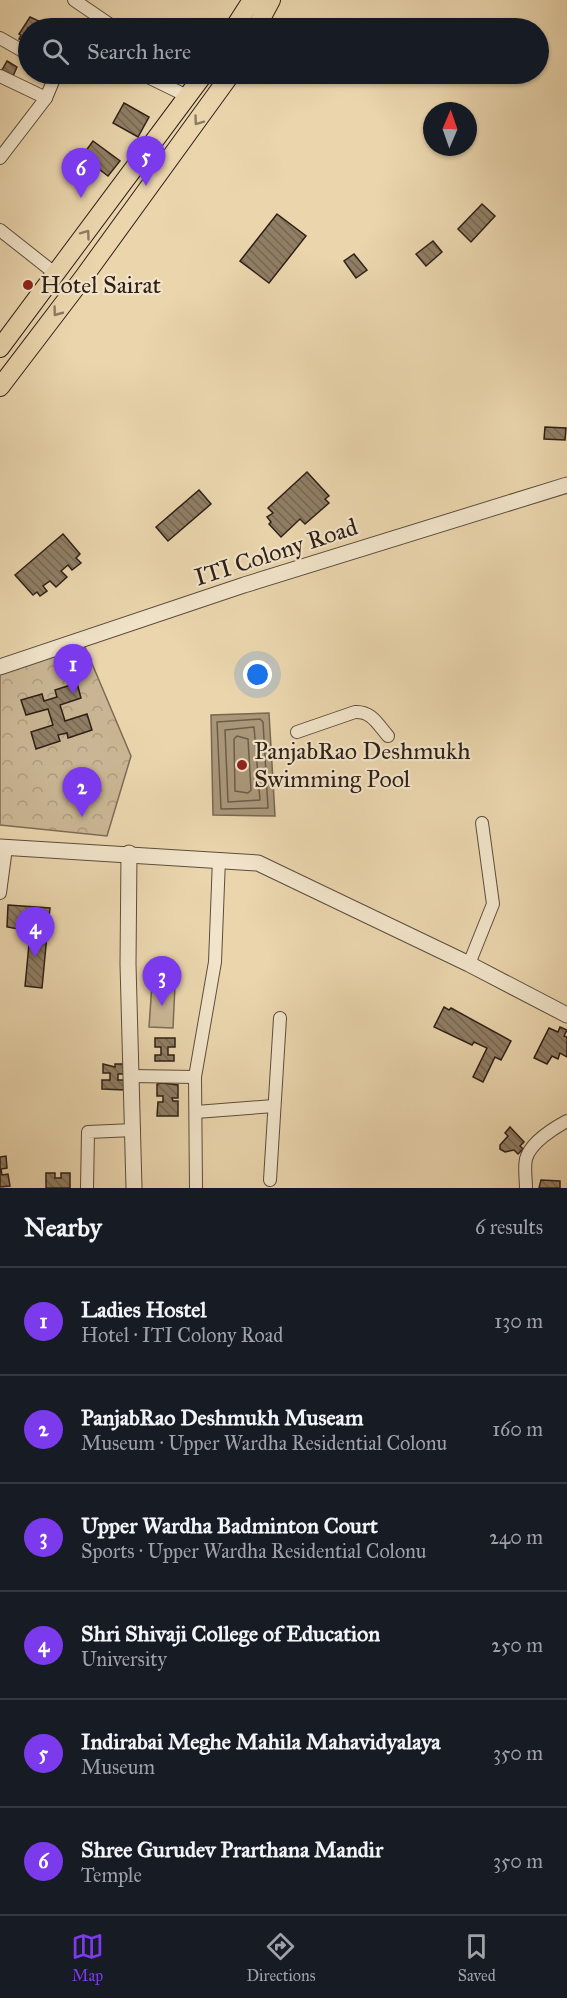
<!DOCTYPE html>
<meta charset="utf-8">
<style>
body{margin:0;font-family:"IM FELL Great Primer",serif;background:#242831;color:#f1f3f6}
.compass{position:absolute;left:423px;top:102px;width:54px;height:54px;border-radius:50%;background:#171b24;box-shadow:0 2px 4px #0004;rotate:2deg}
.you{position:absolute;left:258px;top:675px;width:21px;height:21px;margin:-15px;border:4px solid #fff;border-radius:50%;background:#1a73e8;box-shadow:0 0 0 9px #1a73e833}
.badge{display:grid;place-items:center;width:39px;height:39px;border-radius:50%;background:#7c3aed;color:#fff;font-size:20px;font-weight:700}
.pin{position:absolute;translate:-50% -50px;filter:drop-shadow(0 2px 3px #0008)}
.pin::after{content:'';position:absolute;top:32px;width:21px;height:18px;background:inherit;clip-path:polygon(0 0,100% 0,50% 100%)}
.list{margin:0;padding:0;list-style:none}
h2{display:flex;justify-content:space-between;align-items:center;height:78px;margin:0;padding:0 24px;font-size:26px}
h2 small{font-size:20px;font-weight:400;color:#9ea1a6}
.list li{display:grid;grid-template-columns:39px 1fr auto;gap:18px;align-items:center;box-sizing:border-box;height:108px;padding:0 24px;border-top:2px solid #363941}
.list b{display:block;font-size:22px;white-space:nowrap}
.list p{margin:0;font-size:20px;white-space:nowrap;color:#9ea1a6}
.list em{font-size:20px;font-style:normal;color:#9ea1a6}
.icon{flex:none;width:33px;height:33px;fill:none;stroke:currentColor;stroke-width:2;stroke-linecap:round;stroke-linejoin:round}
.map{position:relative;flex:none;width:567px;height:1188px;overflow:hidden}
.search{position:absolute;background:#171b24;box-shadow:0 2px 4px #0004;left:18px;right:18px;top:18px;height:66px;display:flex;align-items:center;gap:15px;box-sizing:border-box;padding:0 21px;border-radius:33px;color:#9ea1a6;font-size:22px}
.sheet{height:726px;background:#171b24}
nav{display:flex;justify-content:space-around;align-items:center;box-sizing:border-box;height:84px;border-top:2px solid #363941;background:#171b24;font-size:16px;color:#9ea1a6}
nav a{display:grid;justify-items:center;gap:3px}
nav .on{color:#7c3aed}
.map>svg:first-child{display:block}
.forest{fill:url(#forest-crowns);stroke:#7c6b56;stroke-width:1.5}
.pitch{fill:#cab694;stroke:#7c6b56;stroke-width:1.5}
.water{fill:#aa977a;stroke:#786752;stroke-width:1.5}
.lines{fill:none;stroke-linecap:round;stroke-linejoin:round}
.shore{stroke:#6c5c48;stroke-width:1.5}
.building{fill:url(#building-back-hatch);stroke:#2e2017;stroke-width:1.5}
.minor-casing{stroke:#5d4d3c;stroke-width:14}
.tertiary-casing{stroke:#5d4d3c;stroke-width:17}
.primary-casing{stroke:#2e2017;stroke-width:20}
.minor{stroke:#f1e4ca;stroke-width:12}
.tertiary{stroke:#f1e4ca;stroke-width:15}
.primary{stroke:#ead5ad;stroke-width:18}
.oneway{stroke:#8c7a62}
.poi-dot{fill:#8f2418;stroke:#f1e4ca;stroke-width:2}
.labels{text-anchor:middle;stroke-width:4.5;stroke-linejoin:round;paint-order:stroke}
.poi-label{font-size:24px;fill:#2e2017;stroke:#f1e4ca;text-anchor:start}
.street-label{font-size:24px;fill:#2e2017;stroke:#f1e4ca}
</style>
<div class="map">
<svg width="567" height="1188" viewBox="0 0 567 1188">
<defs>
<pattern id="forest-crowns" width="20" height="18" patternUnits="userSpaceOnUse" patternTransform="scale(1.5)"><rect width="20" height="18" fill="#cab694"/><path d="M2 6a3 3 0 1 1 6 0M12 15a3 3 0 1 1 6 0" fill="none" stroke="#ae9c7f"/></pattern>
<pattern id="building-back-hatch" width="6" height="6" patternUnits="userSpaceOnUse" patternTransform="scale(1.5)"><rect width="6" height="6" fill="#907e65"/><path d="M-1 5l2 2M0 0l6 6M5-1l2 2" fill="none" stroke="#766752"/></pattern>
</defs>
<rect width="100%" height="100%" fill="#ead5ad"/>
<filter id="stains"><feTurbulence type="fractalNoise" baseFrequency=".00333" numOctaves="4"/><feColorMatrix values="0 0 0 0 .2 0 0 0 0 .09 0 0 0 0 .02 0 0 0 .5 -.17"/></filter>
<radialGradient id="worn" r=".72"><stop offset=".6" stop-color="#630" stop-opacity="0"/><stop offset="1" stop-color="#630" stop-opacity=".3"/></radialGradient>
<!-- forest -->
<polygon class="forest" points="85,647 131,756 107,836 0,825 0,673"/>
<!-- pitch -->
<polygon class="pitch" points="152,984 175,985 173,1028 149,1027"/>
<!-- water -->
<polygon class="water" points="269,713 275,816 213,815 211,715"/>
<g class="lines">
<!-- shore -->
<g class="shore">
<polygon points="260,719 263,722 268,808 221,809 217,722"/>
<polygon points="254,727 260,800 228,802 225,730"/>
<polygon points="237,736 248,739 251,790 248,793 235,791 234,739"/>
</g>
</g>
<!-- building -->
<g class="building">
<polygon points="30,17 41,22 38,28 28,28 28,42 23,41 19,39 21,35 19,34"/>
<polygon points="7,61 17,67 13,76 2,70"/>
<polygon points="124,103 149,117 138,137 113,123"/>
<polygon points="93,141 120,161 108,176 82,156"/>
<polygon points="482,204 495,216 471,242 458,229"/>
<polygon points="277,214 306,236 269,283 240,261"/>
<polygon points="433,241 442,252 426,266 416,254"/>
<polygon points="354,254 367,270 356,278 344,261"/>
<polygon points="545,427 566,428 565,440 544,439"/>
<polygon points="307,472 329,496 325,499 329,503 305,524 300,519 281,537 269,524 271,522 267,517 273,513 268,508"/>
<polygon points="199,490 211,504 168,541 156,527"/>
<polygon points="63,534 80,554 76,558 81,563 72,570 68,565 61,571 67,577 56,587 50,581 43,586 47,591 40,596 37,592 33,595 15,575"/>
<polygon points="77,683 81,698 60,705 65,721 87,714 92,730 68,738 67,733 58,735 60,741 36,749 31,732 53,725 48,709 26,715 21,700 42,694 44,701 57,697 55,690"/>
<polygon points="8,905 50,908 48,928 35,927 35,932 7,927"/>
<polygon points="30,934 47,935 42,988 25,986"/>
<polygon points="444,1007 449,1010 451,1008 511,1041 501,1060 495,1057 483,1082 473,1077 487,1048 474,1042 472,1045 434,1027"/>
<polygon points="560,1027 567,1030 564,1036 567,1037 567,1057 560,1053 558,1059 552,1056 547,1064 534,1058 549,1028 558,1032"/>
<polygon points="155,1038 175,1038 175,1047 168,1047 168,1055 174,1055 174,1061 155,1061 155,1055 161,1055 161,1047 155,1047"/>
<polygon points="103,1064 115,1067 115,1064 125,1064 125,1074 118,1074 118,1080 125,1080 125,1090 102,1089 102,1080 110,1080 110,1073 103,1073"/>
<polygon points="162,1083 178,1085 178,1098 172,1098 173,1101 178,1101 178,1116 157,1116 158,1102 163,1102 163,1096 157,1096 157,1084"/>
<polygon points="510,1127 524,1142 520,1146 523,1149 518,1154 514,1150 505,1152 500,1149 500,1145 508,1136 505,1133"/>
<polygon points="6,1156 7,1168 1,1169 2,1175 8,1174 10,1186 0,1187 0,1157"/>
<polygon points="46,1173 55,1173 55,1178 61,1178 61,1173 70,1173 70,1188 46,1188"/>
<polygon points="541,1180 560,1181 560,1188 539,1188"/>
</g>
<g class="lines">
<!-- minor casing -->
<g class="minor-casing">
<g id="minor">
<polyline points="74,0 115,28"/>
<polyline points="0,38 28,54"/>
<polyline points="142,74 187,96"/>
<polyline points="0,76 46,98"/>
<polyline points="0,158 46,98 56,74"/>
<polyline points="0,230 57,275"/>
<path d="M297,732L355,712C372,711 378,725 388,736"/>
<polyline points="0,893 6,848"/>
<polyline points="469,964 493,904 482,823"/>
<polyline points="132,1076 195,1077"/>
<polyline points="196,1112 274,1106"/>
<polyline points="270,1180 280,1018"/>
<polyline points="87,1188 88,1132 134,1130"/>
<polyline points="196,1188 195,1077 215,962 219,859"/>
<path d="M526,1188C526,1179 524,1168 526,1159C530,1143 554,1128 567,1121"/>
</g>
</g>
<!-- tertiary casing -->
<g class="tertiary-casing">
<g id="tertiary">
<polyline points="0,667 244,585 567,485"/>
<polyline points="0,847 258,863 469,964 567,1015"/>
<polyline points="129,853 128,964 134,1188"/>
</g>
</g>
<!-- primary casing -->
<g class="primary-casing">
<g id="primary">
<polyline points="234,28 252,0"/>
<polyline points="256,28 271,0"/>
<polyline points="0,348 204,74"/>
<polyline points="0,387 83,278 231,74"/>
</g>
</g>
<!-- minor -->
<use href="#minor" class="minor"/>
<!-- tertiary -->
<use href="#tertiary" class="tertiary"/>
<!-- primary -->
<use href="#primary" class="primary"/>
</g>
<!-- one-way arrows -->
<defs><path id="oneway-chevron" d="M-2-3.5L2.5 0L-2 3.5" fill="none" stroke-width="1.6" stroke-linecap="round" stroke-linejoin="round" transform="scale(1.5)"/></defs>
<g class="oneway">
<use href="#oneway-chevron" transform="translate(198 121) rotate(126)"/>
<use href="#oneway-chevron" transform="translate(86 234) rotate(-54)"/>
<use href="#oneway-chevron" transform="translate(57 312) rotate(127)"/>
</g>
<!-- markers -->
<g class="poi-dot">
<circle cx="28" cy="285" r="6"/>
<circle cx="242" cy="765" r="6"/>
</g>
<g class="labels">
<!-- poi labels -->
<g class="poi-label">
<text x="40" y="293">Hotel Sairat</text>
<text x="254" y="759">PanjabRao Deshmukh<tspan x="254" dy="28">Swimming Pool</tspan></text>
</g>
<!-- street labels -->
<g class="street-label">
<text transform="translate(276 552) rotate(-18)" y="8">ITI Colony Road</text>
</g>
</g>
<rect width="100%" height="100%" filter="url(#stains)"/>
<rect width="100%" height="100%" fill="url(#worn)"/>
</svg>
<svg class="compass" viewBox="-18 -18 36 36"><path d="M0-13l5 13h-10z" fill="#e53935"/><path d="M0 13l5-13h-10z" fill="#9ea1a6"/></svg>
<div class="you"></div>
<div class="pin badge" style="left:73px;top:694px">1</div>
<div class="pin badge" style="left:82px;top:817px">2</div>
<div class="pin badge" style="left:162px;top:1006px">3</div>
<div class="pin badge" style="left:35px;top:957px">4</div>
<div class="pin badge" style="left:146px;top:186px">5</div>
<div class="pin badge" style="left:81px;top:198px">6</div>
<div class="search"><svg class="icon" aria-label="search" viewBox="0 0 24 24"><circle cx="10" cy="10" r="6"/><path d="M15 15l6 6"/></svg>Search here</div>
</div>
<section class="sheet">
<h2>Nearby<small>6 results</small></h2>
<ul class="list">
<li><span class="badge">1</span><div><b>Ladies Hostel</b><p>Hotel · ITI Colony Road</p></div><em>130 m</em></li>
<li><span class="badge">2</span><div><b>PanjabRao Deshmukh Museam</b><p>Museum · Upper Wardha Residential Colonu</p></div><em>160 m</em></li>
<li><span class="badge">3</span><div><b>Upper Wardha Badminton Court</b><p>Sports · Upper Wardha Residential Colonu</p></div><em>240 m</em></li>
<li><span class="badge">4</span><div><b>Shri Shivaji College of Education</b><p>University</p></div><em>250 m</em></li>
<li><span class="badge">5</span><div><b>Indirabai Meghe Mahila Mahavidyalaya</b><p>Museum</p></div><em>350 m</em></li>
<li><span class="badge">6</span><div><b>Shree Gurudev Prarthana Mandir</b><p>Temple</p></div><em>350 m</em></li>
</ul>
</section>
<nav>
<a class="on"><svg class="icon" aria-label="map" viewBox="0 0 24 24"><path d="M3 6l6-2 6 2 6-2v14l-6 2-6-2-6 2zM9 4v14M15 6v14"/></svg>Map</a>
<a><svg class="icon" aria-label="directions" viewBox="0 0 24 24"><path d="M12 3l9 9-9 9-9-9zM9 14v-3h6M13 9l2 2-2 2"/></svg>Directions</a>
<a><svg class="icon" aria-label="saved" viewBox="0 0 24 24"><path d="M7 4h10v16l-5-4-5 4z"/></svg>Saved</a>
</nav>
